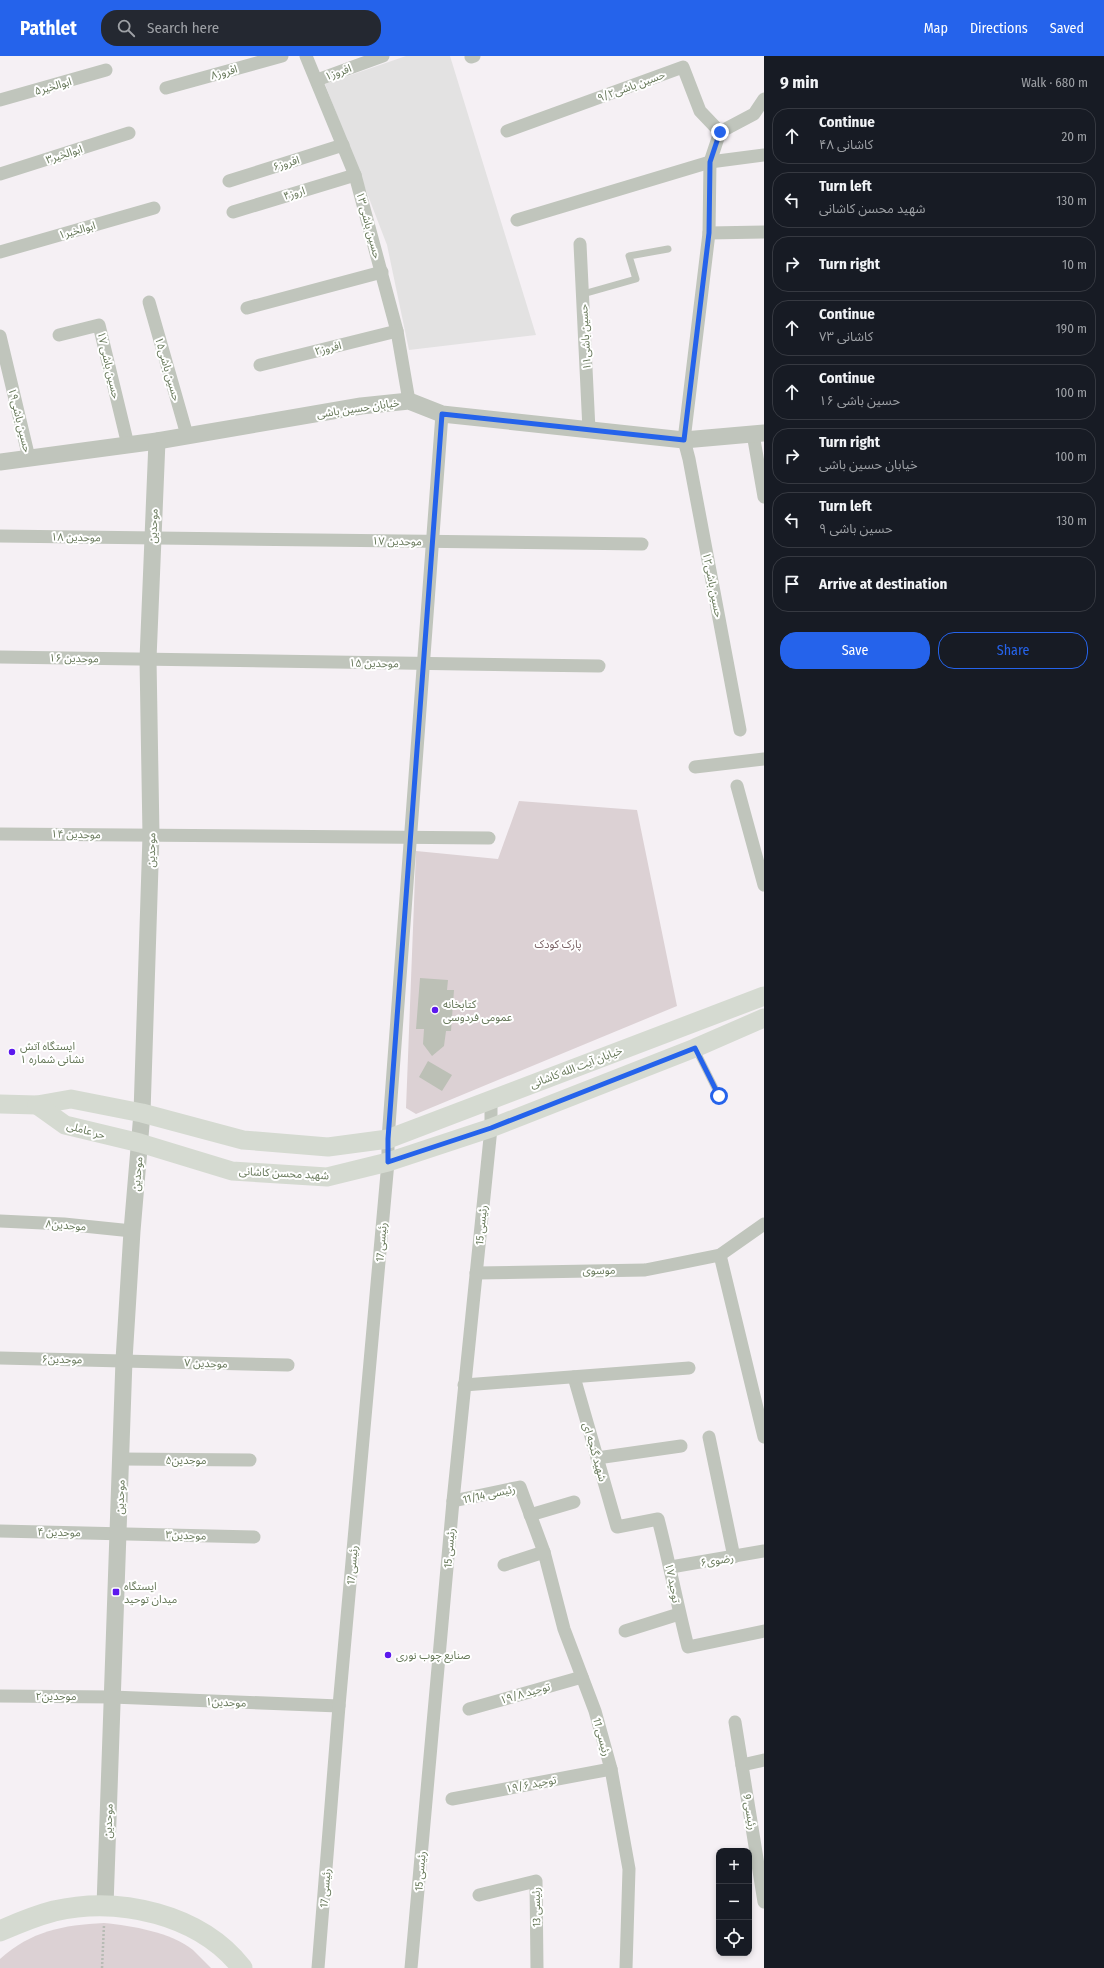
<!DOCTYPE html>
<meta charset="utf-8">
<style>
body{margin:0;font-family:"Fira Sans Condensed","Noto Sans Arabic",sans-serif;background:#242831;color:#f1f3f6}
.controls{position:absolute;right:12px;bottom:12px;display:grid;overflow:hidden;border-radius:8px;box-shadow:0 2px 6px #0003}
.controls button{width:36px;height:36px;display:grid;place-items:center;padding:0;border:0;border-bottom:1px solid #363941;background:#171b24;color:#f1f3f6;font:20px sans-serif}
.stop{position:absolute;width:12px;height:12px;margin:-9px;border:3px solid #2563eb;border-radius:50%;background:#fff}
.stop.end{background:#2563eb;border-color:#fff;box-shadow:0 1px 4px #0008}
.list{margin:0;padding:0;list-style:none}
h2{display:flex;justify-content:space-between;align-items:center;height:52px;margin:0;padding:0 16px;font-size:17px}
h2 small{font-size:13px;font-weight:400;color:#9ea1a6}
.list li{display:grid;grid-template-columns:26px 1fr auto;gap:12px;align-items:center;box-sizing:border-box;height:56px;margin:0 8px 8px;padding:0 8px;border:1px solid #363941;border-radius:16px}
.list b{display:block;font-size:15px;white-space:nowrap}
.list p{margin:0;font-size:13px;white-space:nowrap;color:#9ea1a6}
.list em{font-size:13px;font-style:normal;color:#9ea1a6}
.actions{display:flex;gap:8px;padding:12px 16px}
.actions a{flex:1;padding:9px 0;border:1px solid #2563eb;border-radius:16px;text-align:center;font-size:14px;color:#2563eb}
.actions .main{background:#2563eb;color:#fff}
.icon{flex:none;width:22px;height:22px;fill:none;stroke:currentColor;stroke-width:2;stroke-linecap:round;stroke-linejoin:round}
.map{position:relative;flex:none;width:764px;height:1912px;overflow:hidden}
header{display:flex;align-items:center;gap:24px;box-sizing:border-box;height:56px;padding:0 20px;background:#2563eb;color:#fff}
header strong{font-size:19px}
nav{display:flex;gap:22px;margin-inline-start:auto;font-size:14px}
.search{width:280px;height:36px;background:#242831;display:flex;align-items:center;gap:10px;box-sizing:border-box;padding:0 14px;border-radius:16px;color:#9ea1a6;font-size:15px}
main{display:flex}
aside{flex:1;background:#171b24}
.map>svg:first-child{display:block}
.built{fill:#e3e2e2}
.green{fill:#dcd1d4}
.building{fill:#bcc0b6}
.lines{fill:none;stroke-linecap:round;stroke-linejoin:round}
.path{stroke:#b7bbb4;stroke-width:2.5;stroke-dasharray:2 2;stroke-linecap:butt}
.service{stroke:#c0c5bc;stroke-width:7}
.minor{stroke:#c0c5bc;stroke-width:13}
.tertiary{stroke:#c0c5bc;stroke-width:17}
.secondary{stroke:#d5dad1;stroke-width:19}
.primary{stroke:#d5dad1;stroke-width:21}
.route{stroke:#2563eb;stroke-width:5}
.poi-dot{fill:#5c18ed;stroke:#fff;stroke-width:1.5}
.labels{text-anchor:middle;stroke-width:4;stroke-linejoin:round;paint-order:stroke}
.street-label{font-size:11px;fill:#67785a;stroke:#fff}
.park-label{font-size:11px;fill:#7a6164;stroke:#fff}
.poi-label{font-size:11px;fill:#67785a;stroke:#fff;text-anchor:start}
</style>
<header>
<strong>Pathlet</strong>
<div class="search"><svg class="icon" aria-label="search" viewBox="0 0 24 24"><circle cx="10" cy="10" r="6"/><path d="M15 15l6 6"/></svg>Search here</div>
<nav><a>Map</a><a>Directions</a><a>Saved</a></nav>
</header>
<main>
<div class="map">
<svg width="764" height="1912" viewBox="0 0 764 1912">
<rect width="100%" height="100%" fill="#f5f0f4"/>
<!-- built -->
<polygon class="built" points="406,0 450,0 536,279 409,294 387,189 325,28"/>
<!-- green -->
<g class="green">
<polygon points="519,745 637,754 677,950 416,1058 406,1052 416,795 498,803"/>
<path d="M104,1867C133,1870 170,1876 193,1894C199,1900 205,1906 211,1912H0V1903C31,1875 63,1869 104,1867Z"/>
</g>
<!-- building -->
<g class="building">
<polygon points="420,922 448,924 447,934 454,934 451,975 446,975 444,990 432,1000 423,988 424,973 416,973"/>
<polygon points="428,1005 452,1019 442,1035 419,1021"/>
</g>
<g class="lines">
<!-- path -->
<polyline class="path" points="102,1912 104,1869"/>
<!-- service -->
<g class="service">
<polyline points="583,238 636,223 629,200 668,193"/>
<polyline points="695,992 719,1040"/>
</g>
<!-- minor -->
<g class="minor">
<polyline points="306,0 355,119 397,275 409,345"/>
<polyline points="471,1 474,0"/>
<polyline points="317,24 383,0"/>
<polyline points="166,32 282,0"/>
<polyline points="0,44 106,14"/>
<polyline points="507,75 683,11 700,55 720,76"/>
<polyline points="720,76 710,106 709,177 684,384 689,403 740,674"/>
<polyline points="720,76 754,58 764,43"/>
<polyline points="0,118 129,77"/>
<polyline points="229,125 343,89"/>
<polyline points="233,156 355,119"/>
<polyline points="517,164 710,106 764,99"/>
<polyline points="709,177 764,176"/>
<polyline points="580,188 589,374"/>
<polyline points="0,196 154,152"/>
<polyline points="149,246 187,379"/>
<polyline points="247,252 382,216"/>
<polyline points="59,279 99,269 128,389"/>
<polyline points="0,280 29,402"/>
<polyline points="260,309 397,275"/>
<polyline points="753,378 764,441"/>
<polyline points="0,480 642,488"/>
<polyline points="0,601 599,610"/>
<polyline points="695,711 764,703"/>
<polyline points="737,730 764,829"/>
<polyline points="0,778 489,782"/>
<polyline points="0,1165 64,1168 132,1175"/>
<polyline points="720,1199 764,1381"/>
<polyline points="476,1217 645,1214 720,1199 764,1168"/>
<polyline points="0,1302 288,1309"/>
<path d="M574,1321L617,1471L658,1463C669,1505 677,1548 688,1591L764,1575"/>
<polyline points="464,1329 689,1312"/>
<polyline points="709,1381 734,1501"/>
<polyline points="597,1402 681,1390"/>
<polyline points="121,1403 250,1404"/>
<polyline points="453,1445 520,1431 544,1496 564,1573 595,1655 611,1713 629,1813 626,1912"/>
<polyline points="530,1459 574,1446"/>
<polyline points="0,1475 254,1481"/>
<polyline points="504,1509 544,1496"/>
<polyline points="671,1511 764,1495"/>
<polyline points="625,1575 679,1558"/>
<polyline points="0,1640 112,1641 339,1650"/>
<polyline points="469,1653 582,1621"/>
<polyline points="735,1666 764,1846"/>
<polyline points="742,1709 764,1704"/>
<polyline points="452,1743 611,1713"/>
<polyline points="479,1839 536,1825 537,1912"/>
<polyline points="318,1912 339,1650 388,1106 388,1083 442,358"/>
<polyline points="411,1912 453,1445 491,1072 491,1043"/>
</g>
<!-- tertiary -->
<g class="tertiary">
<polyline points="0,406 157,385 361,350 409,345 442,358 684,384 764,377"/>
<polyline points="105,1850 124,1304 132,1175 142,1057 151,779 148,603 157,385"/>
</g>
<!-- secondary -->
<g class="secondary">
<polyline points="0,1048 37,1049 71,1043 142,1057 243,1084 328,1091 388,1083 764,940"/>
<polyline points="37,1049 65,1069 140,1087 232,1115 327,1121 388,1106 491,1072 695,992 764,962"/>
</g>
<!-- primary -->
<path class="primary" d="M0,1875C18,1867 35,1860 54,1855C119,1840 200,1858 242,1912"/>
</g>
<g class="lines">
<!-- route -->
<polyline class="route" points="719,1040 695,992 491,1072 388,1106 388,1083 442,358 684,384 709,177 710,106 720,76"/>
</g>
<!-- markers -->
<g class="poi-dot">
<circle cx="435" cy="954" r="4"/>
<circle cx="12" cy="996" r="4"/>
<rect x="112" y="1532" width="8" height="8" rx="2"/>
<circle cx="388" cy="1599" r="4"/>
</g>
<g class="labels">
<!-- street labels -->
<g class="street-label">
<text transform="translate(224 16) rotate(-16)" y="4">افروز۸</text>
<text transform="translate(338 16) rotate(-20)" y="4">افروز۱</text>
<text transform="translate(53 30) rotate(-16)" y="4">ابوالخیر۵</text>
<text transform="translate(631 30) rotate(-20)" y="4">حسین باشی۹/۲</text>
<text transform="translate(64 98) rotate(-18)" y="4">ابوالخیر۳</text>
<text transform="translate(286 107) rotate(-17)" y="4">افروز۶</text>
<text transform="translate(294 137) rotate(-17)" y="4">اروز۴</text>
<text transform="translate(369 169) rotate(75)" y="4">حسین باشی ۱۳</text>
<text transform="translate(77 174) rotate(-16)" y="4">ابوالخیر۱</text>
<text transform="translate(585 281) rotate(-93)" y="4">حسین باشی۱۱</text>
<text transform="translate(328 292) rotate(-14)" y="4">افروز۲</text>
<text transform="translate(109 309) rotate(77)" y="4">حسین باشی ۱۷</text>
<text transform="translate(168 313) rotate(74)" y="4">حسین باشی۱۵</text>
<text transform="translate(358 352) rotate(-8)" y="4">خیابان حسین باشی</text>
<text transform="translate(20 364) rotate(76)" y="4">حسین باشی۱۹</text>
<text transform="translate(153 470) rotate(-88)" y="4">موحدین</text>
<text transform="translate(76 481) rotate(1)" y="4">موحدین ۱۸</text>
<text transform="translate(397 485) rotate(1)" y="4">موحدین ۱۷</text>
<text transform="translate(713 529) rotate(79)" y="4">حسین باشی۱۲</text>
<text transform="translate(74 602) rotate(1)" y="4">موحدین ۱۶</text>
<text transform="translate(374 607) rotate(1)" y="4">موحدین ۱۵</text>
<text transform="translate(76 778) rotate(1)" y="4">موحدین ۱۴</text>
<text transform="translate(151 794) rotate(-89)" y="4">موحدین</text>
<text transform="translate(576 1011) rotate(-21)" y="4">خیابان آیت الله کاشانی</text>
<text transform="translate(86 1074) rotate(15)" y="4">حر عاملی</text>
<text transform="translate(284 1117) rotate(3)" y="4">شهید محسن کاشانی</text>
<text transform="translate(137 1118) rotate(-85)" y="4">موحدین</text>
<text transform="translate(66 1169) rotate(4)" y="4">موحدین۸</text>
<text transform="translate(481 1169) rotate(-84)" y="4">رئیسی 15</text>
<text transform="translate(381 1186) rotate(-85)" y="4">رئیسی 17</text>
<text transform="translate(599 1214) rotate(-1)" y="4">موسوی</text>
<text transform="translate(62 1303) rotate(1)" y="4">موحدین۶</text>
<text transform="translate(206 1307) rotate(2)" y="4">موحدین ۷</text>
<text transform="translate(595 1396) rotate(74)" y="4">شهید گنجه ای</text>
<text x="186" y="1408">موحدین۵</text>
<text transform="translate(489 1438) rotate(-12)" y="4">رئیسی 11/14</text>
<text transform="translate(120 1441) rotate(-88)" y="4">موحدین</text>
<text transform="translate(59 1476) rotate(1)" y="4">موحدین ۴</text>
<text transform="translate(186 1479) rotate(2)" y="4">موحدین۳</text>
<text transform="translate(449 1492) rotate(-85)" y="4">رئیسی 15</text>
<text transform="translate(717 1504) rotate(-9)" y="4">رضوی۶</text>
<text transform="translate(352 1509) rotate(-85)" y="4">رئیسی 17</text>
<text transform="translate(673 1527) rotate(79)" y="4">توحید ۱۷</text>
<text transform="translate(525 1637) rotate(-16)" y="4">توحید ۱۹/۸</text>
<text x="56" y="1644">موحدین۲</text>
<text transform="translate(226 1646) rotate(2)" y="4">موحدین۱</text>
<text transform="translate(602 1681) rotate(75)" y="4">رئیسی 11</text>
<text transform="translate(531 1728) rotate(-11)" y="4">توحید ۱۹/۶</text>
<text transform="translate(750 1756) rotate(81)" y="4">رئیسی 9</text>
<text transform="translate(108 1765) rotate(-88)" y="4">موحدین</text>
<text transform="translate(420 1815) rotate(-85)" y="4">رئیسی 15</text>
<text transform="translate(325 1832) rotate(-85)" y="4">رئیسی 17</text>
<text transform="translate(536 1851) rotate(-91)" y="4">رئیسی 13</text>
</g>
<!-- park labels -->
<g class="park-label">
<text x="558" y="892">پارک کودک</text>
</g>
<!-- poi labels -->
<g class="poi-label">
<text x="443" y="952">کتابخانه<tspan x="443" dy="13">عمومی فردوسی</tspan></text>
<text x="20" y="994">ایستگاه آتش<tspan x="20" dy="13">نشانی شماره ۱</tspan></text>
<text x="124" y="1534">ایستگاه<tspan x="124" dy="13">میدان توحید</tspan></text>
<text x="396" y="1603">صنایع چوب نوری</text>
</g>
</g>
</svg>
<div class="controls">
<button>+</button>
<button>−</button>
<button><svg class="icon" aria-label="locate" viewBox="0 0 24 24"><circle cx="12" cy="12" r="6"/><path d="M12 2v4M12 18v4M2 12h4M18 12h4"/></svg></button>
</div>
<div class="stop" style="left:719px;top:1040px"></div>
<div class="stop end" style="left:720px;top:76px"></div>
</div>
<aside>
<h2>9 min<small>Walk · 680 m</small></h2>
<ul class="list">
<li><svg class="icon" aria-label="ahead" viewBox="0 0 24 24"><path d="M12 20V5M6 11l6-6 6 6"/></svg><div><b>Continue</b><p>کاشانی ۴۸</p></div><em>20 m</em></li>
<li><svg class="icon" aria-label="left" viewBox="0 0 24 24"><path d="M17 20v-9H6M10 6l-5 5 5 5"/></svg><div><b>Turn left</b><p>شهید محسن کاشانی</p></div><em>130 m</em></li>
<li><svg class="icon" aria-label="right" viewBox="0 0 24 24"><path d="M7 20v-9h11M14 6l5 5-5 5"/></svg><div><b>Turn right</b></div><em>10 m</em></li>
<li><svg class="icon" aria-label="ahead" viewBox="0 0 24 24"><path d="M12 20V5M6 11l6-6 6 6"/></svg><div><b>Continue</b><p>کاشانی ۷۳</p></div><em>190 m</em></li>
<li><svg class="icon" aria-label="ahead" viewBox="0 0 24 24"><path d="M12 20V5M6 11l6-6 6 6"/></svg><div><b>Continue</b><p>حسین باشی ۱۶</p></div><em>100 m</em></li>
<li><svg class="icon" aria-label="right" viewBox="0 0 24 24"><path d="M7 20v-9h11M14 6l5 5-5 5"/></svg><div><b>Turn right</b><p>خیابان حسین باشی</p></div><em>100 m</em></li>
<li><svg class="icon" aria-label="left" viewBox="0 0 24 24"><path d="M17 20v-9H6M10 6l-5 5 5 5"/></svg><div><b>Turn left</b><p>حسین باشی ۹</p></div><em>130 m</em></li>
<li><svg class="icon" aria-label="arrive" viewBox="0 0 24 24"><path d="M6 21V4h12l-3 4 3 4H6"/></svg><div><b>Arrive at destination</b></div></li>
</ul>
<div class="actions"><a class="main">Save</a><a>Share</a></div>
</aside>
</main>
